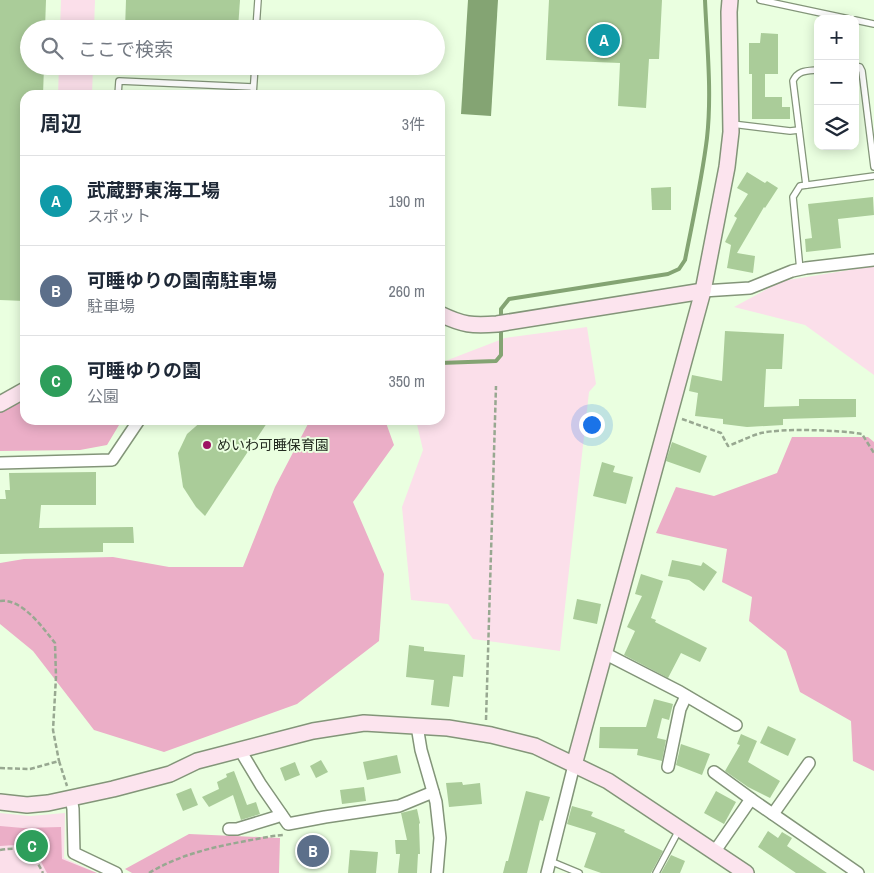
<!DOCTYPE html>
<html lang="ja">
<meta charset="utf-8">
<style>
body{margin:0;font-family:"Archivo Narrow","Noto Sans JP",sans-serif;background:#f2f2f3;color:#1f2937}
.controls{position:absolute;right:15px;top:15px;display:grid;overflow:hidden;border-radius:10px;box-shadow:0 2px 12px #0003}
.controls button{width:45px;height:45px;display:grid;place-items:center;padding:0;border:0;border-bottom:1px solid #e0e1e3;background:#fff;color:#1f2937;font:25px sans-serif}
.you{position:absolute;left:591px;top:424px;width:18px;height:18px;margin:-12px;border:4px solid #fff;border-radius:50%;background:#1a73e8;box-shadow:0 0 0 8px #1a73e833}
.badge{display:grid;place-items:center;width:32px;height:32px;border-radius:50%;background:#9d1463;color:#fff;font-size:16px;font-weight:700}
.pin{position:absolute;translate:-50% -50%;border:2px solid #fff;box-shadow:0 1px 5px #0006}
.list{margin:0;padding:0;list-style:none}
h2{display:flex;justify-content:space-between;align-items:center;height:65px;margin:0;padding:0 20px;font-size:21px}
h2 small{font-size:16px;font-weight:400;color:#747a83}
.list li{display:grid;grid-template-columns:32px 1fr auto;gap:15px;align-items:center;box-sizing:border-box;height:90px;padding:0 20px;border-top:1px solid #e0e1e3}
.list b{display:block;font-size:19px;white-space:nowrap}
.list p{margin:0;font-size:16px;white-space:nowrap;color:#747a83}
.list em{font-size:16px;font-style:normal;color:#747a83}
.icon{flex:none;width:28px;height:28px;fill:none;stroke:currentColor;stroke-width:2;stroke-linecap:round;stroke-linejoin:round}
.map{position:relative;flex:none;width:874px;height:873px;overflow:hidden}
.search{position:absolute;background:#fff;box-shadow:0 2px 12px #0003;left:20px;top:20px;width:425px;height:55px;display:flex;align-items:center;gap:12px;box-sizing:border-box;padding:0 18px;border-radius:28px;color:#747a83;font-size:19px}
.panel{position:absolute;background:#fff;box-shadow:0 2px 12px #0003;left:20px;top:90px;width:425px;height:335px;border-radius:15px}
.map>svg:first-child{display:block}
.green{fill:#fbdfea}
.forest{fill:#ebaec7}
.water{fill:#84a473}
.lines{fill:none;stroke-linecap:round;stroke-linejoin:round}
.stream{stroke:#84a473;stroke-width:4}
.building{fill:#ac9}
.lane-casing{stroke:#839579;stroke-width:8}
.street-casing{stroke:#839579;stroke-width:14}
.secondary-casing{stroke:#839579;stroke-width:18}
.path{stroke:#98a891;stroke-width:2.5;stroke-dasharray:5 2.5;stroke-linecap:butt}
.lane{stroke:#fff;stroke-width:5.5}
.street{stroke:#fff;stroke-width:11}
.secondary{stroke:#fce4ee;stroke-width:15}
.poi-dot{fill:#9d1463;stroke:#eaffe0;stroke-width:2}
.labels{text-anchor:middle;stroke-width:4;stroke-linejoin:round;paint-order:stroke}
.poi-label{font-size:14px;fill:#232b20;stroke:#eaffe0;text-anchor:start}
</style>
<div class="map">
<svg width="874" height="873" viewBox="0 0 874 873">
<rect width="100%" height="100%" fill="#eaffe0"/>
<!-- green -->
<g class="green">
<polygon points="61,0 95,0 94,29 60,29"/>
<polygon points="59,66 93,66 92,95 58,95"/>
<polygon points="874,266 874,375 805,325 734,307 782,281"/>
<polygon points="587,327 596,384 589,392 560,651 473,639 448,604 411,600 402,507 423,450 416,420 440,420 440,363 505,338"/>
<polygon points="0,813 30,816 65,813 64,858 97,873 0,873"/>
</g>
<!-- forest -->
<g class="forest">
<polygon points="25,400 25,420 122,420 107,445 80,450 0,451 0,412"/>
<polygon points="310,420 385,420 394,445 353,502 384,574 379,641 297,704 164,752 94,730 33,651 0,624 0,563 24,559 113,557 169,567 243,567 275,487"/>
<polygon points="792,437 868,437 874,442 874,771 853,761 851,721 800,692 786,651 749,621 752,597 722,582 727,549 656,533 676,487 714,496 777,473"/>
<path d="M0,826L23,828L61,827L62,859L97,873H47C34,847 30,843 0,846Z"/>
<polygon points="189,834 280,838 279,873 132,873 125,869"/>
</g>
<!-- water -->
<polygon class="water" points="468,0 498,0 491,116 461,114"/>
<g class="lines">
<!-- stream -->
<g class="stream">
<path d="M501,319V309L509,299L668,274L679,269L685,260C693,219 702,179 707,138C712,93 707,46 705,0"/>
<polyline points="440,363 496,361 501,355 501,328"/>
</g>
</g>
<!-- building -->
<g class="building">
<polygon points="0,0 46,0 45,29 29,29 29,66 44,66 43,95 25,95 25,301 0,300"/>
<polygon points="126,0 240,0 238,29 125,29"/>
<polygon points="549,0 662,0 659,59 649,59 646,108 618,106 620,63 546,60"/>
<polygon points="761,33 778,34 778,74 765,74 765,97 782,97 782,107 790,107 790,119 752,119 752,74 749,74 749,43 760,43"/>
<polygon points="747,172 765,183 767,181 778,188 765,208 764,207 737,253 755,256 753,273 727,268 731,245 725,242 737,218 734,216 748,194 737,188"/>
<polygon points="671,187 671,210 652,210 651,188"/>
<polygon points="873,197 874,215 838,219 841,248 806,252 805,239 812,238 808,204"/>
<polygon points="725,331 784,334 782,369 766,369 764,407 799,406 799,399 856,399 856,417 783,419 783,425 747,427 723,424 723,419 695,416 698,393 689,391 692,375 722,381"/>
<polygon points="203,420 269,420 205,516 196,507 183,487 178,453 187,434"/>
<polygon points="672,442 707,456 700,473 666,461"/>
<polygon points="602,462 615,466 613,472 633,477 626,504 593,496"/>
<polygon points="96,472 96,505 41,505 39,528 133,527 134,543 103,543 103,552 0,554 0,499 6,499 5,490 10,490 9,473"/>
<polygon points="672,560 701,566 703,562 717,572 704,591 689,580 668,576"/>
<polygon points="641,574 663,581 651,618 656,620 655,622 707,648 700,662 681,653 668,678 624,655 635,631 627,627 642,596 635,594"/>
<polygon points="577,599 601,604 597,624 573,619"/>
<polygon points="409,645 424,647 424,651 465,655 463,677 453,676 449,707 431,705 434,680 406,677"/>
<polygon points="654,699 673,704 669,720 662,718 657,738 666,740 662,761 637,755 638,749 599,748 600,727 646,727"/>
<polygon points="768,726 796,739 788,756 760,743"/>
<polygon points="741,734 757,741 748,762 780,781 770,798 748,787 725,771 740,745 737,744"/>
<polygon points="681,744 710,754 702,775 676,765"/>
<polygon points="397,755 401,773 367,780 363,762"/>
<polygon points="321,760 328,772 316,778 310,766"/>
<polygon points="295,762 300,775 285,781 280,768"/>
<polygon points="234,771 247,805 256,802 260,814 241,820 233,795 209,807 202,797 219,789 217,782 227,777 226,774"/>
<polygon points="462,782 463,785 480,783 482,804 449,807 446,783"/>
<polygon points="364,787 366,801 342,804 340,790"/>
<polygon points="191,788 198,805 183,811 176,794"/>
<polygon points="526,791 550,797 543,821 540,820 527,873 503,873 506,861 508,861"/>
<polygon points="716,791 736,802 724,824 704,813"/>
<polygon points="572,806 593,812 591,816 625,830 624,832 663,851 651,873 601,873 584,867 596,833 567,824"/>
<polygon points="417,809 420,823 419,824 420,854 418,854 417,873 398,873 400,854 396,854 395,840 407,840 401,813"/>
<polygon points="768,831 778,838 782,832 792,838 787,846 827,873 796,873 758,847"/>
<polygon points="350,850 378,852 376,873 348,873"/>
<polygon points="671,855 685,861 680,873 661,873"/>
</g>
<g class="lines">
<!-- lane casing -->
<g class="lane-casing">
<g id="lane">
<polyline points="760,0 849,19"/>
<polyline points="855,20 874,24"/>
<polyline points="256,29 258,0"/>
<polyline points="855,51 855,57"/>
<polyline points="855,66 860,67 862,71 874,167"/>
<polyline points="118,95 119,81 253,87"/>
<polyline points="253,95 255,66"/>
<polyline points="732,124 790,131 799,130"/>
<path d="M806,185L793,81C798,70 807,71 818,70"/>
<polyline points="800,270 793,197 800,186 874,176"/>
<polyline points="550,861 579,873"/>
<polyline points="656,873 679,830"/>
</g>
</g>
<!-- street casing -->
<g class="street-casing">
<g id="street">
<polyline points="703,291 750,288 792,271 806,268 874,260"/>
<polyline points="0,463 112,460 139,420"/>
<polyline points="604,653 680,692 736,725"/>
<polyline points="417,726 421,750 436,802 440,838 437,873"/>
<polyline points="240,750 261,785 288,824 325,817 399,806 433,792"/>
<polyline points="668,767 680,709 686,696"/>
<polyline points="714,772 751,799"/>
<polyline points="71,798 73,809 74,853 116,873"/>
<polyline points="773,814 809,763"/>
<polyline points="229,829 237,829 276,817 281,814"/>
<polyline points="715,851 751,799 858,873"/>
<polyline points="547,873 574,765"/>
</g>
</g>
<!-- secondary casing -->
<g class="secondary-casing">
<g id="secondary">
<path d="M440,314C463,325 472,326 497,324L703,291"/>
<polyline points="0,404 25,390"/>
<polyline points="574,765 703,291 727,167 731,132 729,12 730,0"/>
<polyline points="0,802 27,805 48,803 113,789 170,774 197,761 313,731 364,723 448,728 491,735 535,746 608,781 746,873"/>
</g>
</g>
<!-- path -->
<g class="path">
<path d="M682,419L721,433L728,446C739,442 750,436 761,433C784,428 839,430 862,434L874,453"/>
<path d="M0,601C22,598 43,628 55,643L56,677L53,730L59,761"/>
<polyline points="486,720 496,386"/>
<polyline points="0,768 30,769 59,761 67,786"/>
<path d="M0,850C25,846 32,851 43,873"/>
<path d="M149,873C187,850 230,844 273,836L284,835"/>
</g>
<!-- lane -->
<use href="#lane" class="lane"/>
<!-- street -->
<use href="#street" class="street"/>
<!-- secondary -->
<use href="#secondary" class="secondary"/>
</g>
<!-- markers -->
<circle class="poi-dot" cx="207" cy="445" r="5"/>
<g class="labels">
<!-- poi labels -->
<g class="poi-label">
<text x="217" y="450">めいわ可睡保育園</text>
</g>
</g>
</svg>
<div class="controls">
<button>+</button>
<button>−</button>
<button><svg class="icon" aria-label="layers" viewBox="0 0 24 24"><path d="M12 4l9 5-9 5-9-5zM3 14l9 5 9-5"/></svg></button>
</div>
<div class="you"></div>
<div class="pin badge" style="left:604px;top:40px;background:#0f9aa8">A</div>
<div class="pin badge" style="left:313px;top:851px;background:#5c6f8a">B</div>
<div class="pin badge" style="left:32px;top:846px;background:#2e9e5b">C</div>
<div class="search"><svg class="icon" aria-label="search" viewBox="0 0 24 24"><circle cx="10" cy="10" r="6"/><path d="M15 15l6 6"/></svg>ここで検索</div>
<section class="panel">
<h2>周辺<small>3件</small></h2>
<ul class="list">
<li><span class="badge" style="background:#0f9aa8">A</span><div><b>武蔵野東海工場</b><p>スポット</p></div><em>190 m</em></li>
<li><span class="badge" style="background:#5c6f8a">B</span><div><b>可睡ゆりの園南駐車場</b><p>駐車場</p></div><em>260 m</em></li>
<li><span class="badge" style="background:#2e9e5b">C</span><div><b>可睡ゆりの園</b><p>公園</p></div><em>350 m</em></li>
</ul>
</section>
</div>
